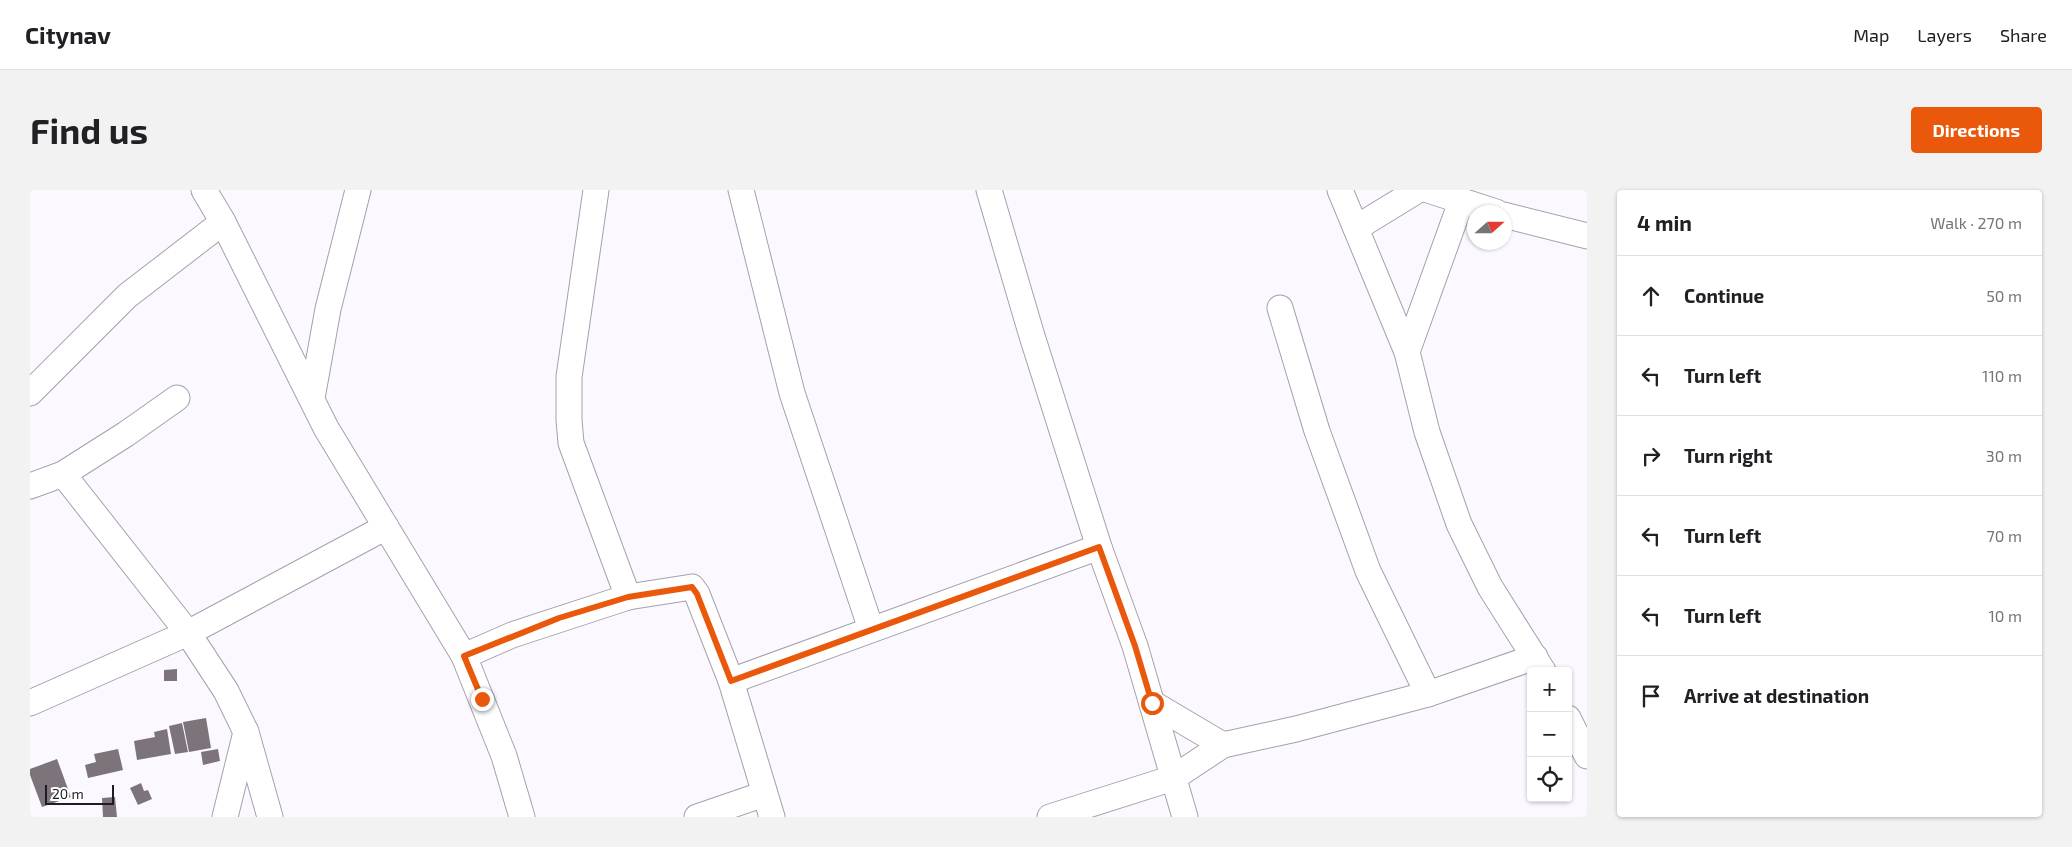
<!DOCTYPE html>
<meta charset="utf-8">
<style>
body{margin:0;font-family:"Exo 2",sans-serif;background:#f2f2f2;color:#202124}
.controls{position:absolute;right:15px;bottom:15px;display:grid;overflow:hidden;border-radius:5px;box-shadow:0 1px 4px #0004}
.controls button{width:45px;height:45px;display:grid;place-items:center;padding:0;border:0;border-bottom:1px solid #e0e0e0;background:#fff;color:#202124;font:25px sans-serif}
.compass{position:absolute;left:1437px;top:15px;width:45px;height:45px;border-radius:50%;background:#fff;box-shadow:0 1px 4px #0004;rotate:69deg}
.scale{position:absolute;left:15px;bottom:12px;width:69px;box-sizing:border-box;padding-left:5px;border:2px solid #201d22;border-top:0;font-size:14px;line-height:18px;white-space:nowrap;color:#201d22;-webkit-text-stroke:4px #fff;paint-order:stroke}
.stop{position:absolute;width:15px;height:15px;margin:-11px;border:4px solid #ea580c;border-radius:50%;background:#fff}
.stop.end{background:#ea580c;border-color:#fff;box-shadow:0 1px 5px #0008}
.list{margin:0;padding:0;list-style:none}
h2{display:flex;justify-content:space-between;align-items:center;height:65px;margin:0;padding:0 20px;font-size:21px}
h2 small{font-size:16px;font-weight:400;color:#757577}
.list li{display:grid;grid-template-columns:32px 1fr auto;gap:15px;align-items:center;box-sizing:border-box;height:80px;padding:0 20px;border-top:1px solid #e0e0e0}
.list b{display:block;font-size:19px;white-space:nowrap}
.list em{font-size:16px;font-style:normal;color:#757577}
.icon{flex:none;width:28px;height:28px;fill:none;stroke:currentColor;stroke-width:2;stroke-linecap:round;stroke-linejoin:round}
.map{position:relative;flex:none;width:1557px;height:627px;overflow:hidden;border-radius:5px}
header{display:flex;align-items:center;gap:30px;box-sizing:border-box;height:70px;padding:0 25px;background:#fff;border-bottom:1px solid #e0e0e0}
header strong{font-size:24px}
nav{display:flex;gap:28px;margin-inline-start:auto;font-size:18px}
.intro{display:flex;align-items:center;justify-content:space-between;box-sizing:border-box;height:120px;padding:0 30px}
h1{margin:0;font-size:35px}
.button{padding:12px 22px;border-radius:5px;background:#ea580c;color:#fff;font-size:18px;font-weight:700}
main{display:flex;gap:30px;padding:0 30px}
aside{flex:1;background:#fff;border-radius:5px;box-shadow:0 1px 4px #0004}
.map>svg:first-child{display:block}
.building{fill:#7d737b}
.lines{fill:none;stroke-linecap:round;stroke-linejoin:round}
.minor-casing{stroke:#a7a0ab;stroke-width:27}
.minor{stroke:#fff;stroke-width:25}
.route{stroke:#ea580c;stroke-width:6}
</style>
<header>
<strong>Citynav</strong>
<nav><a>Map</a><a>Layers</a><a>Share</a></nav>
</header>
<div class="intro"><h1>Find us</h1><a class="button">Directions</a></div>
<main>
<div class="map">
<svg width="1557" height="627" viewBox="0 0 1557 627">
<rect width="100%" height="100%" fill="#fcf8ff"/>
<!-- building -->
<g class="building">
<polygon points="147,479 147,491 134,491 134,480"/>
<polygon points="176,528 181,558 159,562 153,532"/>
<polygon points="152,533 158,562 145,564 139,536"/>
<polygon points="137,539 141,564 107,570 104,551 125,547 124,542"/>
<polygon points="88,559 93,580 58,588 55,575 66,572 64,564"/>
<polygon points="188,559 190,571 173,575 171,562"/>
<polygon points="27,569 41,607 12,617 0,585 0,579"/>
<polygon points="111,593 114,601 118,600 122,609 108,615 100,598"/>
<polygon points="85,607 87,627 73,627 72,608"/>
</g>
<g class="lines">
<!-- minor casing -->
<g class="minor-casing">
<g id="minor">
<polyline points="174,0 193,32 296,238 434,466 474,566 492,627"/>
<polyline points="566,0 539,187 539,230 541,253 598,407"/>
<polyline points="711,0 762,203 841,439"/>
<polyline points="959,0 1002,146 1069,357 1105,456 1155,627"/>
<polyline points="1310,0 1377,162 1397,242 1429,334 1460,397 1513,481"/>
<polyline points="1398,0 1466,22"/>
<polyline points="1474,25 1557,46"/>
<polyline points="1326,38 1388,0"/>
<polyline points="1250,118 1287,241 1338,381 1398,504"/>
<polyline points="1377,162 1431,12"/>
<polyline points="0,203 97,106 193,32"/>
<polyline points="282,208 298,119 328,0"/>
<polyline points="33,284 158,443 196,501 216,542 240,627"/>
<polyline points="0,296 33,284 96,244 147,208"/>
<polyline points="434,466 482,445 598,407 662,397 667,404 701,491 742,627"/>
<polyline points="701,491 1069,357"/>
<polyline points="0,513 158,443 356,337"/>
<polyline points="1122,513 1193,555"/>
<polyline points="1538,528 1557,566"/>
<polyline points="195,627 216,542"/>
<polyline points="667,627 734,604"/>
<polyline points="1020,627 1143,588 1193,555 1266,539 1398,504 1505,467"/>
</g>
</g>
<!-- minor -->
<use href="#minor" class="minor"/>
</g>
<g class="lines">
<!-- route -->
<polyline class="route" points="452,509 434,466 529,428 598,407 662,397 667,404 701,491 1069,357 1105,456 1122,513"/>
</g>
</svg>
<div class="controls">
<button>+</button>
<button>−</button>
<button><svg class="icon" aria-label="locate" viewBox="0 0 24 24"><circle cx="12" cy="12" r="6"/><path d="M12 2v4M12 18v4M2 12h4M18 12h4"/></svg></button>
</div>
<svg class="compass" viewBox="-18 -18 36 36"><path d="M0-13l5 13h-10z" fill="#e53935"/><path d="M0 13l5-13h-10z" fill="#757577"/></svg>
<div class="scale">20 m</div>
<div class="stop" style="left:1122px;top:513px"></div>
<div class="stop end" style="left:452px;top:509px"></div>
</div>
<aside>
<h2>4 min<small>Walk · 270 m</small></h2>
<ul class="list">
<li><svg class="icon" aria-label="ahead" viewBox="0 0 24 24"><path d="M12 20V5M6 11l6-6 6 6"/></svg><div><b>Continue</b></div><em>50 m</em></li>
<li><svg class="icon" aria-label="left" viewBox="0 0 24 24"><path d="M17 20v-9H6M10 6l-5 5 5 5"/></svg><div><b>Turn left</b></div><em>110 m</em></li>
<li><svg class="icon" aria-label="right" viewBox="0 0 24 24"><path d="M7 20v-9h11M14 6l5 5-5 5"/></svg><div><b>Turn right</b></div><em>30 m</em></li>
<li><svg class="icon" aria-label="left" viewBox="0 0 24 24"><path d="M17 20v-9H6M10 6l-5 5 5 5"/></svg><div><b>Turn left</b></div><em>70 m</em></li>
<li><svg class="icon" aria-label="left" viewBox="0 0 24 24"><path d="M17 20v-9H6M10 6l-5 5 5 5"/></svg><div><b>Turn left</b></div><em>10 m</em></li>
<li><svg class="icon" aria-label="arrive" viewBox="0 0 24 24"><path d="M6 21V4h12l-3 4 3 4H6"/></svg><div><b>Arrive at destination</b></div></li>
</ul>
</aside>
</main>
